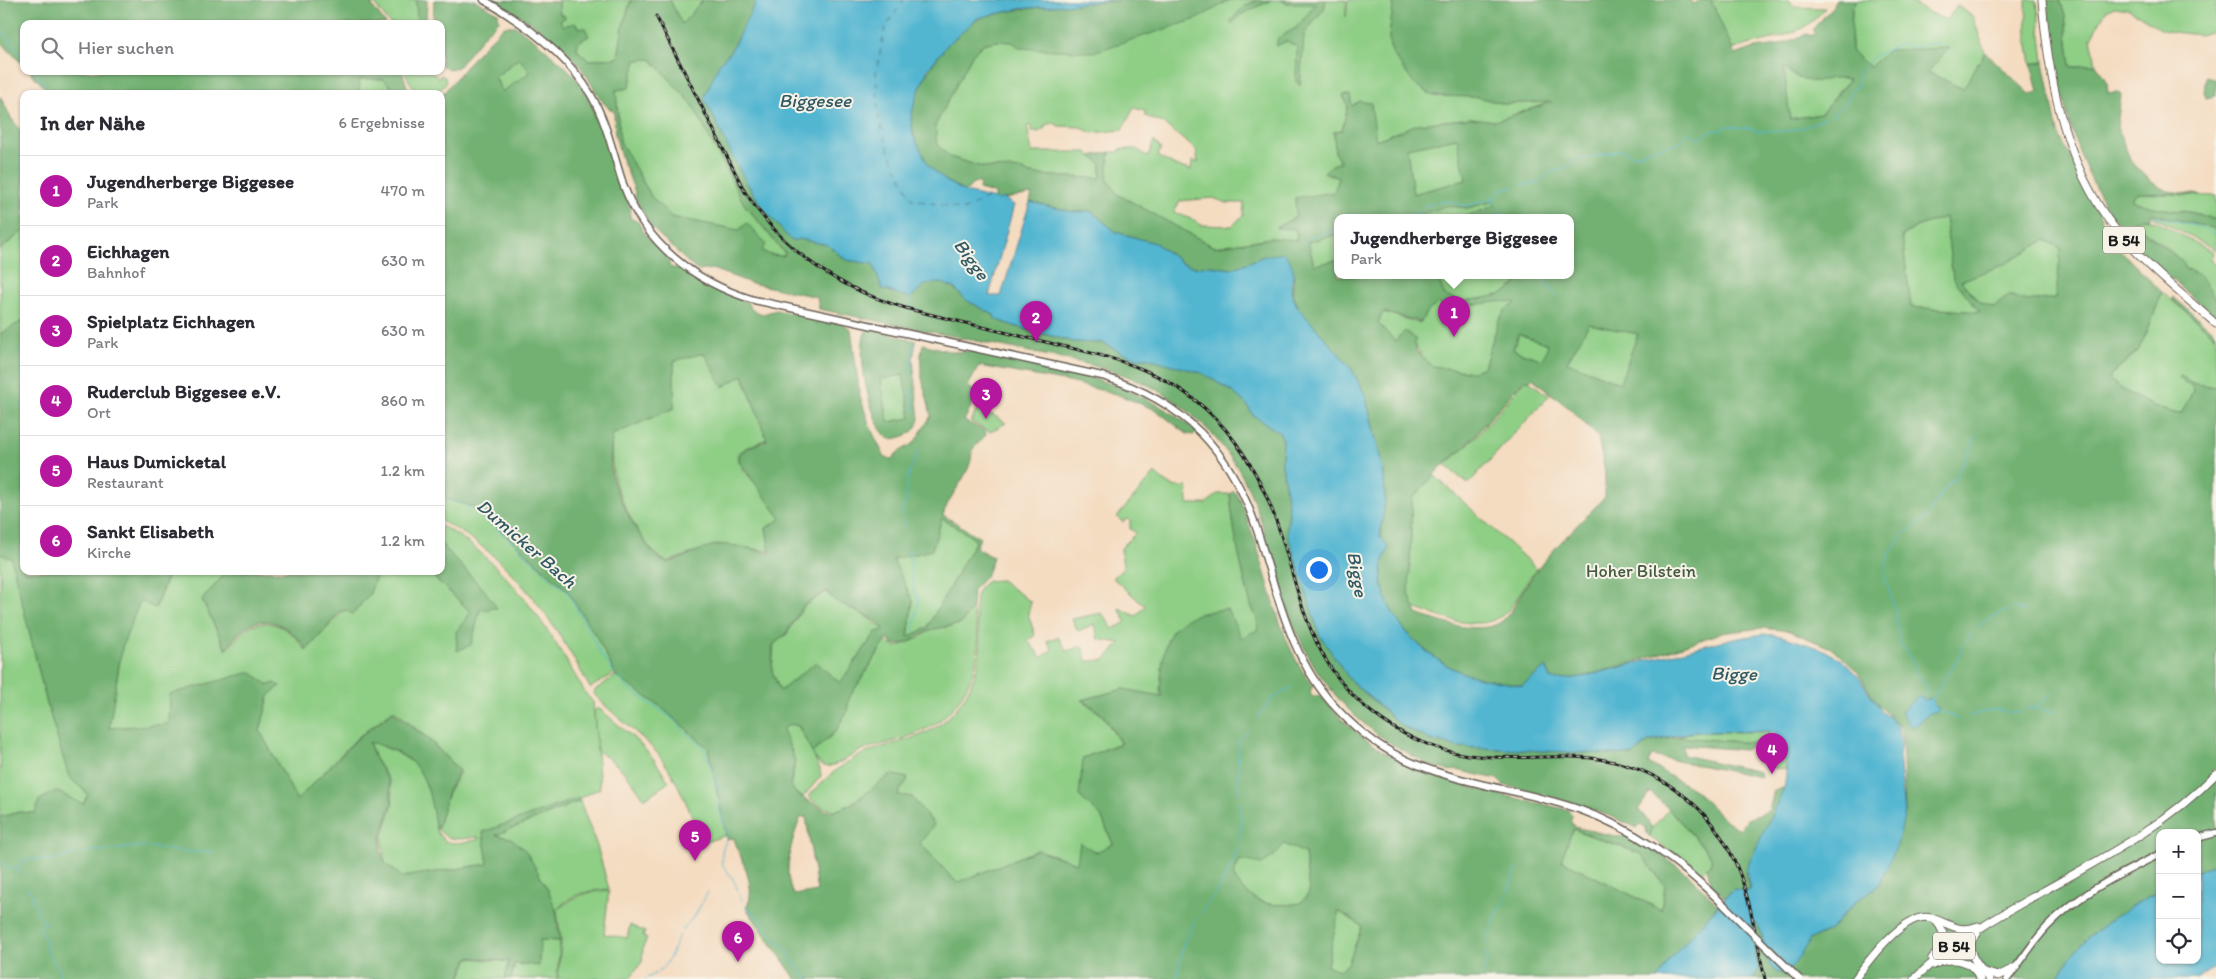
<!DOCTYPE html>
<html lang="de">
<meta charset="utf-8">
<style>
body{margin:0;font-family:Itim,sans-serif;background:#f7f7f7;color:#2b2b33}
.controls{position:absolute;right:15px;bottom:15px;display:grid;overflow:hidden;border-radius:10px;box-shadow:0 1px 4px #0004}
.controls button{width:45px;height:45px;display:grid;place-items:center;padding:0;border:0;border-bottom:1px solid #e1e1e2;background:#fff;color:#2b2b33;font:25px sans-serif}
.you{position:absolute;left:1318px;top:569px;width:18px;height:18px;margin:-12px;border:4px solid #fff;border-radius:50%;background:#1a73e8;box-shadow:0 0 0 8px #1a73e833}
.badge{display:grid;place-items:center;width:32px;height:32px;border-radius:50%;background:#b5179e;color:#fff;font-size:16px;font-weight:700}
.pin{position:absolute;translate:-50% -41px;filter:drop-shadow(0 1px 2px #0008)}
.pin::after{content:'';position:absolute;top:26px;width:18px;height:15px;background:inherit;clip-path:polygon(0 0,100% 0,50% 100%)}
.popup{position:absolute;left:1334px;top:214px;width:240px;height:65px;box-sizing:border-box;display:grid;place-content:center;border-radius:10px;background:#fff;filter:drop-shadow(0 1px 4px #0005);font-size:16px;white-space:nowrap;color:#7c7c81}
.popup b{font-size:19px;color:#2b2b33}
.popup::after{content:'';position:absolute;left:50%;top:100%;margin-left:-10px;border:10px solid transparent;border-top-color:#fff}
.list{margin:0;padding:0;list-style:none}
h2{display:flex;justify-content:space-between;align-items:center;height:65px;margin:0;padding:0 20px;font-size:21px}
h2 small{font-size:16px;font-weight:400;color:#7c7c81}
.list li{display:grid;grid-template-columns:32px 1fr auto;gap:15px;align-items:center;box-sizing:border-box;height:70px;padding:0 20px;border-top:1px solid #e1e1e2}
.list b{display:block;font-size:19px;white-space:nowrap}
.list p{margin:0;font-size:16px;white-space:nowrap;color:#7c7c81}
.list em{font-size:16px;font-style:normal;color:#7c7c81}
.icon{flex:none;width:28px;height:28px;fill:none;stroke:currentColor;stroke-width:2;stroke-linecap:round;stroke-linejoin:round}
.map{position:relative;flex:none;width:2216px;height:979px;overflow:hidden}
.search{position:absolute;background:#fff;box-shadow:0 1px 4px #0004;left:20px;top:20px;width:425px;height:55px;display:flex;align-items:center;gap:12px;box-sizing:border-box;padding:0 18px;border-radius:10px;color:#7c7c81;font-size:19px}
.panel{position:absolute;background:#fff;box-shadow:0 1px 4px #0004;left:20px;top:90px;width:425px;height:485px;border-radius:10px}
.map>svg:first-child{display:block}
.green{fill:#8ece85;stroke:#557550;fill-rule:evenodd}
.forest{fill:#72b172;stroke:#476647;fill-rule:evenodd}
.water{fill:#53b6d1;stroke:#386976}
.lines{fill:none;stroke-linecap:round;stroke-linejoin:round}
.stream{stroke:#53b6d1;stroke-width:1}
.ferry{stroke:#325a64;stroke-width:1;stroke-dasharray:6 5;stroke-linecap:butt}
.secondary-casing{stroke:#685f56;stroke-width:9}
.primary-casing{stroke:#685f56;stroke-width:9}
.secondary{stroke:#fff;stroke-width:6}
.primary{stroke:#fff;stroke-width:7}
.rail-casing{stroke:#1c1c1c;stroke-width:3}
.rail{stroke:#f7f3e8;stroke-width:1;stroke-dasharray:4;stroke-linecap:butt}
.secondary-bridge-casing{stroke:#685f56;stroke-width:9;stroke-linecap:butt}
.secondary-bridge{stroke:#fff;stroke-width:6}
.labels{text-anchor:middle;stroke-width:4;stroke-linejoin:round;paint-order:stroke}
.shield{fill:#f7f3e8;stroke:#5e5c59;stroke-width:1}
.shield-label{font-size:16px;font-weight:bold;fill:#1c1c1c}
.park-label{font-size:18px;fill:#445a41;stroke:#f7f3e8}
.water-label{font-size:19px;font-style:italic;fill:#325a64;stroke:#f7f3e8}
</style>
<div class="map">
<svg width="2216" height="979" viewBox="0 0 2216 979">
<rect width="100%" height="100%" fill="#f7f3e8"/>
<filter id="ink" filterUnits="userSpaceOnUse"><feTurbulence type="fractalNoise" baseFrequency=".02" numOctaves="2"/><feDisplacementMap in="SourceGraphic" scale="10" xChannelSelector="R" yChannelSelector="G"/><feConvolveMatrix kernelMatrix="1 2 1 2 8 2 1 2 1" color-interpolation-filters="sRGB"/></filter>
<filter id="wash" filterUnits="userSpaceOnUse"><feTurbulence type="fractalNoise" baseFrequency=".0096" numOctaves="4" result="noise"/><feDisplacementMap in="SourceGraphic" scale="20" xChannelSelector="R" yChannelSelector="G"/><feGaussianBlur stdDeviation="1.12" result="paint"/><feColorMatrix in="noise" values="0 0 0 0 0 0 0 0 0 0 0 0 0 0 0 0 0 1.4 0 .05"/><feComposite in="paint" operator="in"/></filter>
<g filter="url(#wash)">
<rect width="100%" height="100%" fill="#f4dcc1"/>
<!-- green -->
<g class="green">
<polygon points="375,0 416,0 417,24 390,24 374,3"/>
<polygon points="557,0 631,0 623,26 618,58 588,60 577,50 578,42 589,36 577,24 563,27 560,20 559,2"/>
<polygon points="670,0 703,0 682,25"/>
<path d="M1230,0H1259L1244,6L1242,14L1271,0H1281L1286,3L1316,5L1296,28L1278,38L1277,45L1287,41L1297,47L1296,81L1300,86L1304,34L1324,9L1326,0H1346V17L1348,0H1394L1389,36L1390,47L1393,54L1414,84L1434,96L1478,97L1504,104L1554,101L1495,121L1471,118L1418,124L1376,140L1343,96L1348,106L1342,130L1334,131L1335,153L1341,162L1330,166L1325,173L1339,178L1334,193L1295,198L1296,217L1277,227L1296,229L1297,241L1271,238L1214,247L1117,194L1107,178L1110,152H1120V149H1137L1148,157L1154,141L1161,149L1158,156L1175,166L1191,170L1192,161L1198,162L1196,150L1163,123L1145,116V111L1134,108L1122,130L1092,133L1080,127L1059,126L1054,123L1045,125L1044,129L1038,132H1032L1030,125L1027,126L1032,152H1087L1101,164V178L1065,177L1030,174L1023,170L982,167L950,157L937,144L935,125L972,55L983,44L996,41L1014,42L1019,48ZM1213,198L1227,203H1244L1243,216L1232,226L1201,225L1196,221L1174,212L1180,201Z"/>
<path d="M1711,0H1789L1795,7L1825,8C1801,40 1767,37 1732,50Z"/>
<polygon points="1857,0 1907,0 1930,13 1947,20 1957,5 1973,17 1985,52 1963,89 1928,72 1948,48 1870,67 1851,52 1852,7"/>
<polygon points="2026,0 2037,0 2044,62 2031,64 2027,39"/>
<polygon points="2060,0 2216,0 2216,30 2200,35 2173,32 2162,30 2129,9 2114,7 2106,11 2091,38 2096,64 2071,67 2065,16"/>
<polygon points="519,58 530,72 503,92 495,77"/>
<polygon points="651,59 692,104 744,204 785,254 783,256 770,255 762,251 739,230 671,217 651,196 620,142 616,90 629,88 636,60"/>
<path d="M1784,67C1814,96 1824,68 1849,79L1821,114L1789,119Z"/>
<path d="M405,71H430L439,78L441,75L445,77L446,84C427,103 413,94 405,71Z"/>
<polygon points="360,79 383,79 398,94 359,94"/>
<polygon points="1458,138 1466,180 1413,194 1406,148"/>
<path d="M2136,193L2216,196V220C2207,217 2198,213 2189,212C2168,209 2150,209 2131,199Z"/>
<polygon points="1492,202 1497,205 1462,218 1411,218 1446,205 1467,208"/>
<polygon points="2150,213 2216,229 2216,250 2150,215"/>
<polygon points="1945,217 1953,278 1980,312 1911,307 1902,237 1916,227"/>
<path d="M2142,218L2157,222L2213,252L2211,259L2216,268V300L2191,270L2185,269C2176,250 2148,237 2133,221Z"/>
<polygon points="24,230 24,320 0,334 0,250"/>
<polygon points="1338,234 1338,260 1314,265 1308,242"/>
<polygon points="2045,240 2061,248 2056,298 2028,301 2008,295 1995,308 1978,301 1960,281 2005,264"/>
<path d="M1440,276H1520C1509,299 1488,297 1465,301L1474,305L1502,300L1517,302L1499,320L1484,367L1472,372L1432,366L1423,358L1415,345L1400,335L1395,342L1393,341L1378,323L1383,312L1419,323L1426,313L1438,303L1441,305L1445,297L1439,281Z"/>
<path d="M2162,292L2216,337V387L2195,384L2180,376L2192,386L2193,391L2181,414C2163,413 2122,392 2109,379C2116,367 2130,361 2137,351C2148,333 2155,312 2162,292Z"/>
<polygon points="1588,324 1638,334 1620,383 1567,362"/>
<polygon points="1519,334 1549,344 1543,360 1513,350"/>
<path d="M704,353L742,374L767,439L747,447L738,454C739,469 752,479 761,489C769,498 774,509 781,519L766,528L770,551L718,544L667,562C645,551 627,512 617,489C611,471 611,454 612,435L674,408V360Z"/>
<polygon points="903,375 911,418 888,422 881,379"/>
<path d="M1526,379L1549,396L1468,484L1445,465C1476,440 1500,410 1526,379Z"/>
<polygon points="976,411 993,415 1006,423 990,432 971,422"/>
<path d="M1155,473C1164,482 1172,489 1187,487L1188,504H1206L1217,494H1230C1233,531 1241,569 1251,605C1254,614 1260,620 1257,631L1242,638L1162,697L1123,689L1082,700L1103,716L1120,743L1083,758L1101,816L1113,844L1077,863L1037,850L957,883L919,843L934,824L912,797L897,795L908,779C896,783 881,785 870,791C842,807 838,821 808,797C824,780 839,765 861,755C902,737 936,742 964,698C973,683 979,665 980,648C981,625 965,596 987,581L1001,580L1031,602L1028,614L1035,635L1028,641L1042,658L1052,649L1047,641L1058,637L1067,651L1083,646L1086,661L1105,660L1120,643L1098,639L1095,624L1078,631L1072,619L1102,613L1113,629L1126,622L1119,608L1136,616L1145,606L1113,578L1123,568L1121,548L1136,533L1130,529V520L1127,519L1123,522L1117,517Z"/>
<path d="M1434,475L1537,569C1526,581 1520,595 1511,607C1488,637 1443,618 1414,608L1409,594L1412,499Z"/>
<path d="M441,498L475,507L567,590L597,638L615,673L590,688C556,623 510,554 441,521Z"/>
<polygon points="942,518 976,540 927,628 908,638 913,601 893,559 932,550"/>
<path d="M441,526C457,533 472,545 485,557C530,597 556,643 586,694L593,702L600,788L580,798L483,832L488,864L402,877L385,864L382,838L393,803L390,782L374,757L369,741C426,762 426,773 436,829C437,831 439,836 442,838C450,847 467,841 477,840L479,837C462,838 449,844 437,828L448,793L460,772L432,742L394,710L358,737L297,800L260,731L269,696L268,685L251,672L169,724L109,728L122,647L140,601L156,607L169,573L167,571H227L202,600L226,650C234,643 241,630 251,626C274,616 295,633 306,651L340,614L345,610L353,614L370,593L377,573L396,578L402,571H427L471,612L456,632L471,645L480,609L496,608L485,591L441,544Z"/>
<polygon points="0,554 11,557 47,704 69,777 88,794 83,804 35,813 19,812 0,817"/>
<path d="M826,592C843,609 868,613 884,630L876,632L840,683L780,692L772,671L774,644L787,634L804,606Z"/>
<path d="M972,608C975,621 979,635 978,649C975,681 955,715 926,729C907,739 886,743 865,749C854,753 830,772 821,765C818,762 815,757 812,753L836,731L847,711L849,698L886,641L889,644L897,647L919,638L930,630L961,624Z"/>
<path d="M616,675L661,707L708,748L726,835L703,843C690,813 679,780 658,754C639,732 613,716 594,694L595,690Z"/>
<path d="M596,709H600L636,740L653,758L669,782L644,799C632,779 617,762 597,751L594,711Z"/>
<path d="M790,724L798,726C804,738 821,766 821,776L803,797C780,787 798,775 794,759C792,749 786,739 782,729Z"/>
<polygon points="1693,732 1766,732 1776,738 1775,745 1783,750 1786,770 1773,768 1775,763 1775,753 1773,754 1753,743 1678,737"/>
<path d="M580,801L597,846L609,889C589,891 571,893 558,909C575,895 586,892 609,890L604,934L627,938L630,925L645,932L643,936L647,939L643,947L642,962L629,979H558L561,940L557,910L495,835Z"/>
<polygon points="1669,809 1712,857 1710,865 1703,871 1697,870 1650,837 1652,828"/>
<polygon points="1572,829 1641,854 1665,886 1661,910 1561,860"/>
<path d="M1284,844L1305,853L1309,893L1301,903C1271,908 1249,904 1233,875L1240,859C1257,865 1273,857 1284,844Z"/>
<polygon points="1338,911 1362,926 1348,964 1340,970 1327,966"/>
<polygon points="540,940 560,941 557,979 511,979 515,963 522,965"/>
<polygon points="469,958 509,962 505,979 460,979"/>
</g>
<!-- forest -->
<g class="forest">
<polygon points="0,0 375,0 372,6 386,24 24,24 24,66 0,41"/>
<polygon points="416,0 427,0 426,24 417,24"/>
<polygon points="434,0 475,0 498,13 499,21 483,36 458,67 450,70 441,65 441,24 433,24"/>
<path d="M495,0L559,2L560,15H564L565,18L560,20L563,26L575,23L580,28H585L589,36L578,42L577,50L588,60L618,58L623,26L631,0H670L682,24L703,0H757L730,52L719,64L746,182L760,204L780,227L800,239L828,245L846,260L874,264L926,284L942,283L951,286L964,298L994,315L995,319L1014,326L1074,342L1103,343L1118,351L1137,358H1148L1202,373L1233,392L1247,405L1253,415L1280,433L1283,440L1282,463L1289,513L1287,532L1350,680L1402,726L1430,739L1458,747L1633,755L1648,742L1678,737L1753,743L1745,750L1683,745V755L1760,772L1761,777L1652,756L1648,763L1696,791L1725,820L1740,830L1747,819L1769,811L1774,790L1784,788L1745,874L1750,890L1747,891L1733,889L1725,898L1712,886L1707,868L1712,861L1709,853L1669,809L1650,792L1638,810L1643,814L1652,828L1650,837L1647,834L1646,828L1641,824L1637,828C1593,807 1549,795 1503,785L1497,779L1457,770C1444,774 1418,759 1406,752C1350,722 1313,676 1291,618C1271,567 1265,511 1235,464C1215,433 1183,403 1150,386C1115,368 1069,360 1030,352C960,337 890,324 819,309L817,297L751,283L712,269L699,271L694,268L653,229L636,200L635,192L626,168L623,163L615,135L614,111C600,105 593,84 584,72C562,40 526,20 495,0ZM651,59L692,104L744,204L785,253L784,256L770,255L762,251L766,244L747,223L739,230L671,217L651,196L620,141L616,90L629,88L636,60Z"/>
<path d="M1120,0H1230L1197,19L1093,52L1019,48L1013,42L996,41L983,44L972,55L935,126L937,144L950,157L982,167L1023,170L1030,174L1065,177L1101,178V164L1091,156L1110,152L1107,178L1117,194L1214,247L1271,238L1297,240L1296,229L1276,228L1296,217L1295,198L1334,192L1339,178L1324,172L1330,166L1341,162L1335,153L1334,131L1342,130L1348,106L1343,95H1350L1352,106L1359,101L1371,103L1376,140L1418,124L1471,118L1495,121L1552,102L1504,104L1478,97L1434,96L1414,84L1393,54L1390,47L1389,36L1394,0H1691L1693,4L1703,0H1711L1735,55L1755,48L1779,45L1807,34L1811,36L1815,33L1812,30L1831,9L1836,0H1857L1852,7L1851,51L1870,67L1889,50L1949,48L1928,72L1963,89L1985,52L2030,94L2038,92L2031,64L2044,62L2058,133L2106,228L2103,234L2162,292C2157,305 2144,345 2134,354C2125,362 2116,368 2109,379C2122,392 2164,414 2181,414L2193,391L2192,386L2179,379L2180,376L2195,384L2216,387V863L2197,872V833H2160V891C2130,905 2100,925 2077,949C2069,957 2064,969 2058,979H1753L1759,970L1753,943L1752,923L1755,922L1761,932L1764,953L1789,970L1810,939L1829,931L1855,902L1880,884L1905,813L1902,729L1876,702L1857,671L1833,649L1790,631L1761,628L1721,633L1632,663L1582,677L1557,680L1551,678L1547,668L1523,686C1504,682 1484,680 1466,674C1422,658 1360,599 1389,548L1380,537L1385,500L1384,473L1365,394L1351,368L1297,306L1292,294L1294,273L1265,256L1231,269L1211,266L1194,267L1182,263L1155,243L1116,232L1091,211L1073,212L1030,202L1032,194L999,200L994,198L996,194L979,189L980,183H974L965,192C953,184 938,178 929,166C920,153 910,132 912,116C915,83 948,35 978,19C983,16 990,15 996,14C1036,5 1079,5 1120,0ZM1784,67C1791,73 1796,78 1805,80C1819,85 1835,73 1849,80L1821,114L1790,119ZM1457,138L1466,180L1413,194L1407,148ZM1492,202L1496,205L1462,218H1570V276H1520C1512,298 1486,297 1465,301V303C1482,307 1499,298 1516,303L1505,310L1499,320L1484,367L1472,372L1432,366L1417,352L1415,345L1416,339L1405,331L1395,341L1378,323L1383,312L1421,322L1426,313L1438,303L1441,305L1438,312L1448,319L1454,317L1456,299L1445,296L1439,281L1440,276H1338V260L1314,265L1308,242L1338,234V218H1411L1446,206L1467,208ZM1945,217L1953,278L1980,312L1911,307L1902,236L1916,227ZM2045,240L2061,248L2056,298L2028,301L2008,295L1994,308L1978,301L1961,281L2005,264ZM1589,324L1638,334L1620,383L1567,362ZM1518,334L1548,344L1543,360L1513,350ZM1532,378L1570,409L1598,437L1605,471V497C1580,523 1545,555 1526,586C1517,599 1509,622 1492,626C1468,632 1439,622 1417,614L1409,594L1412,499L1441,467L1464,448L1520,384L1526,379L1529,381Z"/>
<polygon points="1259,0 1271,0 1242,14 1232,24 1230,22 1244,6"/>
<polygon points="1281,0 1326,0 1324,9 1304,34 1300,86 1296,82 1297,47 1287,41 1276,46 1278,38 1296,28 1315,5 1286,3"/>
<path d="M2047,0H2060L2065,16L2071,67L2096,64L2107,83L2108,93L2119,92L2121,95L2117,127L2131,161L2153,183L2168,191L2201,195L2136,193L2131,199C2150,209 2169,209 2189,212C2198,214 2207,217 2216,220V229L2150,213V220L2142,218L2133,221L2145,233L2181,260L2185,269L2200,275L2216,300V316C2188,293 2158,270 2134,243C2073,176 2057,87 2047,0Z"/>
<path d="M504,26H515L535,40L569,70L584,89L604,129L617,175L630,208V218L638,222L645,234L670,260L669,265L671,268H679L698,281L747,302L752,310L763,314L776,310L843,324L851,329L860,396L870,427L885,458L892,459L897,453L914,443L931,416C926,389 916,372 923,344L952,352L972,351C1051,368 1134,378 1197,432L1193,435L1187,434L1156,410L1116,394L1069,382L979,366L968,386L977,394L964,421L985,431L986,435L972,450C973,473 950,492 943,515L980,538L976,548L993,557L987,574L973,590L972,608L961,624L929,630L909,642L896,645L890,642L889,639L886,641L849,698L847,711L836,731L812,753L799,726L790,724L783,729L795,761L790,784L796,794L827,811H835L852,804L891,774L908,778L898,795L912,797L934,825L920,843L957,883L1037,850L1077,863L1080,843L1096,852L1113,844L1101,816L1079,796L1083,758L1121,743L1103,715L1083,700L1123,689L1162,696L1160,691C1164,637 1165,615 1227,609L1242,638L1257,630C1260,620 1254,614 1251,605C1241,569 1233,531 1230,494L1234,491C1242,500 1244,511 1248,522C1270,576 1276,639 1313,686L1310,691L1311,695L1322,697C1388,779 1473,787 1568,810L1573,815L1570,820L1574,827L1615,836L1627,835L1645,843L1689,875L1718,905L1670,959L1658,979H796L746,908C759,887 739,858 734,838L727,840L708,748L661,707L617,677L597,638L567,590L475,507L441,498V96L478,52ZM519,58L530,72L502,92L495,77ZM704,353L723,387L743,375L767,440L747,448L739,454V461L781,519L766,528L770,553C756,550 732,543 717,545C704,546 675,563 667,562C649,560 618,498 613,481C609,467 611,450 612,435L674,408V361ZM942,518L976,540L927,628L908,637L913,601L893,559L932,550ZM826,591L834,600L876,621L885,630L876,632L840,683L816,662L780,691L772,671L773,645L786,634L803,606ZM801,817H806L817,891L794,895C781,875 792,838 801,817ZM1573,829L1641,854L1665,886L1661,910L1561,860ZM1284,844L1305,853L1309,893L1301,903C1271,908 1249,904 1233,875L1240,860L1262,864L1274,856ZM1339,911L1362,926L1348,964L1340,970L1327,966Z"/>
<polygon points="29,71 402,71 407,87 413,94 398,94 383,79 360,79 359,94 51,94"/>
<polygon points="2206,77 2216,80 2216,96 2206,98 2204,92"/>
<polygon points="0,96 11,118 24,135 24,230 0,250"/>
<polygon points="2173,297 2216,333 2216,337 2173,300"/>
<path d="M24,320V571H166L168,573L155,608L140,601L122,647L109,728L169,724L170,694L251,672L268,685L275,683L280,686L269,696L260,731L297,800L358,738L393,711L431,742L459,771L448,791L439,824L436,830C427,779 425,757 369,742L375,759L389,782L392,803L381,837V852L385,863L402,877L488,864L483,832L579,798L580,801L496,835L511,838L526,851L548,890L556,910L560,941L540,940L539,966L515,963L511,979H505L509,961L469,957L459,979H0V817L19,812L35,813L39,800L56,791L83,804L88,794L69,777L47,704L11,558L0,554V334Z"/>
<path d="M872,329L916,341L913,359L919,419C916,434 903,438 889,439C870,425 855,351 866,331ZM903,375L911,418L888,422L881,379Z"/>
<polygon points="441,544 485,591 497,608 480,610 471,645 457,651 456,632 471,612 427,571 441,571"/>
<path d="M227,571H402L396,578L377,573L370,593L353,614L345,610L339,613L307,650C295,632 273,614 251,624C240,629 233,641 226,649L202,600Z"/>
</g>
<!-- water -->
<g class="water">
<path d="M757,0H1120L1019,9L978,18L948,44L928,69L916,98L911,117L913,135L929,166L946,181L965,192L999,200L1003,198L1014,205L989,296H1001L1030,202L1073,212L1091,211L1116,232L1155,243L1182,263L1194,267L1211,266L1231,269L1265,256L1284,253C1302,275 1288,276 1292,295C1293,298 1296,302 1297,306L1351,368L1365,394L1384,473L1385,500L1380,537L1389,548C1361,599 1421,658 1466,674C1484,680 1504,682 1522,686L1546,667L1551,678L1557,680L1582,677L1722,641L1763,634L1782,636L1822,649L1842,660L1858,676L1882,712L1893,720L1899,729L1901,743L1899,756L1905,813L1897,845L1880,884L1855,902L1829,931L1810,939L1794,965L1784,974C1764,973 1765,945 1761,932C1760,929 1757,925 1755,922L1752,923L1753,943L1759,970L1753,979H1658L1670,959L1733,889L1746,891L1750,890L1746,870L1784,788C1787,775 1787,763 1783,750H1779L1775,744L1776,739L1775,734L1767,731L1693,732L1648,742L1633,755L1458,747L1430,740L1402,726L1350,680L1319,634L1287,532L1289,513L1282,463L1283,440L1280,433L1253,415L1247,405L1233,392L1202,373L1148,358H1137L1118,351L1103,343L1074,342L1014,326L995,319L994,315L966,300L954,288L942,283L926,284L910,298L882,289L873,264L846,260L828,245L800,239L792,241C781,229 769,216 760,203C737,171 722,133 704,98L719,64L730,52Z"/>
<polygon points="1918,696 1925,700 1931,698 1934,701 1933,704 1939,708 1937,712 1930,713 1914,727 1909,724 1901,712"/>
<path d="M2216,863V966L2196,979H2058C2064,969 2069,957 2077,949C2100,925 2130,905 2160,891V960H2197V872Z"/>
</g>
<g class="lines">
<!-- stream -->
<g class="stream">
<polyline points="0,28 24,58"/>
<polyline points="34,71 53,94"/>
<polyline points="1831,116 1848,100 1853,88 1858,87 1857,75 1874,56 1900,44 1913,47 1934,43 1942,44"/>
<polyline points="1522,185 1538,183 1551,172 1565,168 1579,158 1584,159 1621,150 1627,151 1629,155 1640,154 1652,148 1659,148 1681,142 1690,132 1699,139 1710,131 1721,130 1725,126 1751,128 1756,131 1788,131 1808,126 1825,118"/>
<polyline points="1493,198 1495,205"/>
<polyline points="1499,210 1508,218"/>
<polyline points="2153,216 2193,225 2216,234"/>
<polyline points="1394,217 1411,218 1426,205 1447,201 1466,206 1473,204 1493,198 1500,190 1510,187 1515,188"/>
<polyline points="1390,218 1392,218"/>
<polyline points="1302,245 1309,237 1338,230"/>
<polyline points="1540,276 1557,297"/>
<polyline points="909,297 911,308 919,310"/>
<polyline points="910,376 914,343"/>
<polyline points="911,389 914,411"/>
<path d="M441,496L471,508L520,548C523,554 560,587 567,591L602,656L615,673"/>
<path d="M906,526L902,509L907,501C902,484 913,466 918,450"/>
<polyline points="908,548 914,591 919,600 914,628 917,635"/>
<polyline points="2013,608 2023,611"/>
<polyline points="1977,628 1989,618 2008,610"/>
<polyline points="1332,665 1337,661"/>
<polyline points="618,676 627,687 673,719 685,732 704,748 719,790 720,811 728,835 722,851 722,864 733,879 742,900"/>
<polyline points="1923,699 1927,687 1915,671 1915,665 1900,643 1895,610 1884,574 1889,555 1897,542 1901,536 1925,519 1946,487 1956,477 1978,433"/>
<polyline points="1932,699 1958,658 1963,645 1972,634"/>
<polyline points="2034,707 2042,703 2051,694"/>
<polyline points="2027,708 2057,712"/>
<polyline points="1937,711 1959,718"/>
<polyline points="1968,716 1996,709 2007,712 2021,712"/>
<polyline points="1257,718 1272,699 1292,687"/>
<polyline points="1239,793 1238,741 1248,732"/>
<path d="M85,853C93,849 103,851 112,850C125,849 138,845 151,847C172,850 192,854 214,851"/>
<polyline points="0,862 6,867 17,869 22,876"/>
<polyline points="17,869 21,862 30,859 52,861 76,854"/>
<polyline points="28,888 34,898 32,901 37,906 36,912 45,923 39,930 46,940 47,952 60,970 58,979"/>
<polyline points="747,906 751,913 757,916 776,940 786,948 794,963 808,979"/>
<path d="M1201,913C1225,882 1249,843 1239,802"/>
<polyline points="682,930 696,914 708,892"/>
<polyline points="1487,944 1494,919 1505,901 1514,874 1518,869"/>
<polyline points="1177,978 1184,942 1196,918"/>
<path d="M646,979C670,966 669,959 679,935"/>
<polyline points="1480,979 1487,963 1486,953"/>
</g>
<!-- ferry -->
<polyline class="ferry" points="904,0 885,28 876,72 879,120 890,154 912,199 965,210 987,198"/>
</g>
</g>
<g filter="url(#ink)">
<g class="lines">
<!-- secondary casing -->
<g class="secondary-casing">
<g id="secondary">
<path d="M484,0C524,23 567,54 591,95C607,123 613,154 623,184C645,244 694,282 754,300L1102,376C1184,401 1232,451 1258,533C1278,596 1291,661 1338,710C1409,786 1492,779 1581,810C1637,830 1683,864 1725,906"/>
<polyline points="2197,838 2216,833"/>
<path d="M2007,979C2021,962 2032,943 2047,927C2078,894 2120,874 2160,854"/>
</g>
</g>
<!-- primary casing -->
<g class="primary-casing">
<g id="primary">
<path d="M2042,0C2049,86 2067,176 2126,242C2154,273 2186,297 2216,324"/>
<path d="M1977,934C1961,949 1978,965 1989,979"/>
<path d="M1932,958C1945,946 1948,935 1936,921"/>
<path d="M1934,965C1951,956 1972,959 1980,979"/>
<polyline points="1984,972 1998,976 2016,967"/>
<path d="M1855,979C1868,961 1905,911 1931,918C1950,923 1957,934 1978,926"/>
<path d="M1914,979C2003,895 2130,863 2216,774"/>
</g>
</g>
<!-- secondary -->
<use href="#secondary" class="secondary"/>
<!-- primary -->
<use href="#primary" class="primary"/>
<!-- rail casing -->
<g class="rail-casing">
<path id="rail" d="M656,16L745,192C784,252 840,290 909,309C956,321 1003,332 1050,343C1082,351 1114,357 1144,370C1222,403 1262,469 1285,548C1303,612 1316,667 1370,711C1398,734 1433,750 1468,755C1503,760 1537,756 1571,757C1643,757 1705,796 1735,862C1751,898 1756,940 1765,979"/>
</g>
<!-- rail -->
<use href="#rail" class="rail"/>
<!-- secondary-bridge casing -->
<g class="secondary-bridge-casing">
<polyline id="secondary-bridge" points="1725,906 1799,979"/>
</g>
<!-- secondary-bridge -->
<use href="#secondary-bridge" class="secondary-bridge"/>
</g>
</g>
<g class="labels">
<!-- shield labels -->
<g class="shield">
<rect x="2103" y="226.5" width="42" height="27" rx="4"/>
<rect x="1933" y="932.5" width="42" height="27" rx="4"/>
</g>
<g class="shield-label">
<text x="2124" y="246">B 54</text>
<text x="1954" y="952">B 54</text>
</g>
<!-- park labels -->
<g class="park-label">
<text x="1641" y="577">Hoher Bilstein</text>
</g>
<!-- water labels -->
<g class="water-label">
<text x="815" y="107">Biggesee</text>
<text transform="translate(972 259) rotate(54)" y="7">Bigge</text>
<text transform="translate(527 543) rotate(41)" y="7">Dumicker Bach</text>
<text transform="translate(1358 574) rotate(80)" y="7">Bigge</text>
<text transform="translate(1734 673) rotate(1)" y="7">Bigge</text>
</g>
</g>
</svg>
<div class="controls">
<button>+</button>
<button>−</button>
<button><svg class="icon" aria-label="locate" viewBox="0 0 24 24"><circle cx="12" cy="12" r="6"/><path d="M12 2v4M12 18v4M2 12h4M18 12h4"/></svg></button>
</div>
<div class="you"></div>
<div class="pin badge" style="left:1454px;top:337px">1</div>
<div class="popup"><b>Jugendherberge Biggesee</b>Park</div>
<div class="pin badge" style="left:1036px;top:342px">2</div>
<div class="pin badge" style="left:986px;top:419px">3</div>
<div class="pin badge" style="left:1772px;top:774px">4</div>
<div class="pin badge" style="left:695px;top:861px">5</div>
<div class="pin badge" style="left:738px;top:962px">6</div>
<div class="search"><svg class="icon" aria-label="search" viewBox="0 0 24 24"><circle cx="10" cy="10" r="6"/><path d="M15 15l6 6"/></svg>Hier suchen</div>
<section class="panel">
<h2>In der Nähe<small>6 Ergebnisse</small></h2>
<ul class="list">
<li><span class="badge">1</span><div><b>Jugendherberge Biggesee</b><p>Park</p></div><em>470 m</em></li>
<li><span class="badge">2</span><div><b>Eichhagen</b><p>Bahnhof</p></div><em>630 m</em></li>
<li><span class="badge">3</span><div><b>Spielplatz Eichhagen</b><p>Park</p></div><em>630 m</em></li>
<li><span class="badge">4</span><div><b>Ruderclub Biggesee e.V.</b><p>Ort</p></div><em>860 m</em></li>
<li><span class="badge">5</span><div><b>Haus Dumicketal</b><p>Restaurant</p></div><em>1.2 km</em></li>
<li><span class="badge">6</span><div><b>Sankt Elisabeth</b><p>Kirche</p></div><em>1.2 km</em></li>
</ul>
</section>
</div>
